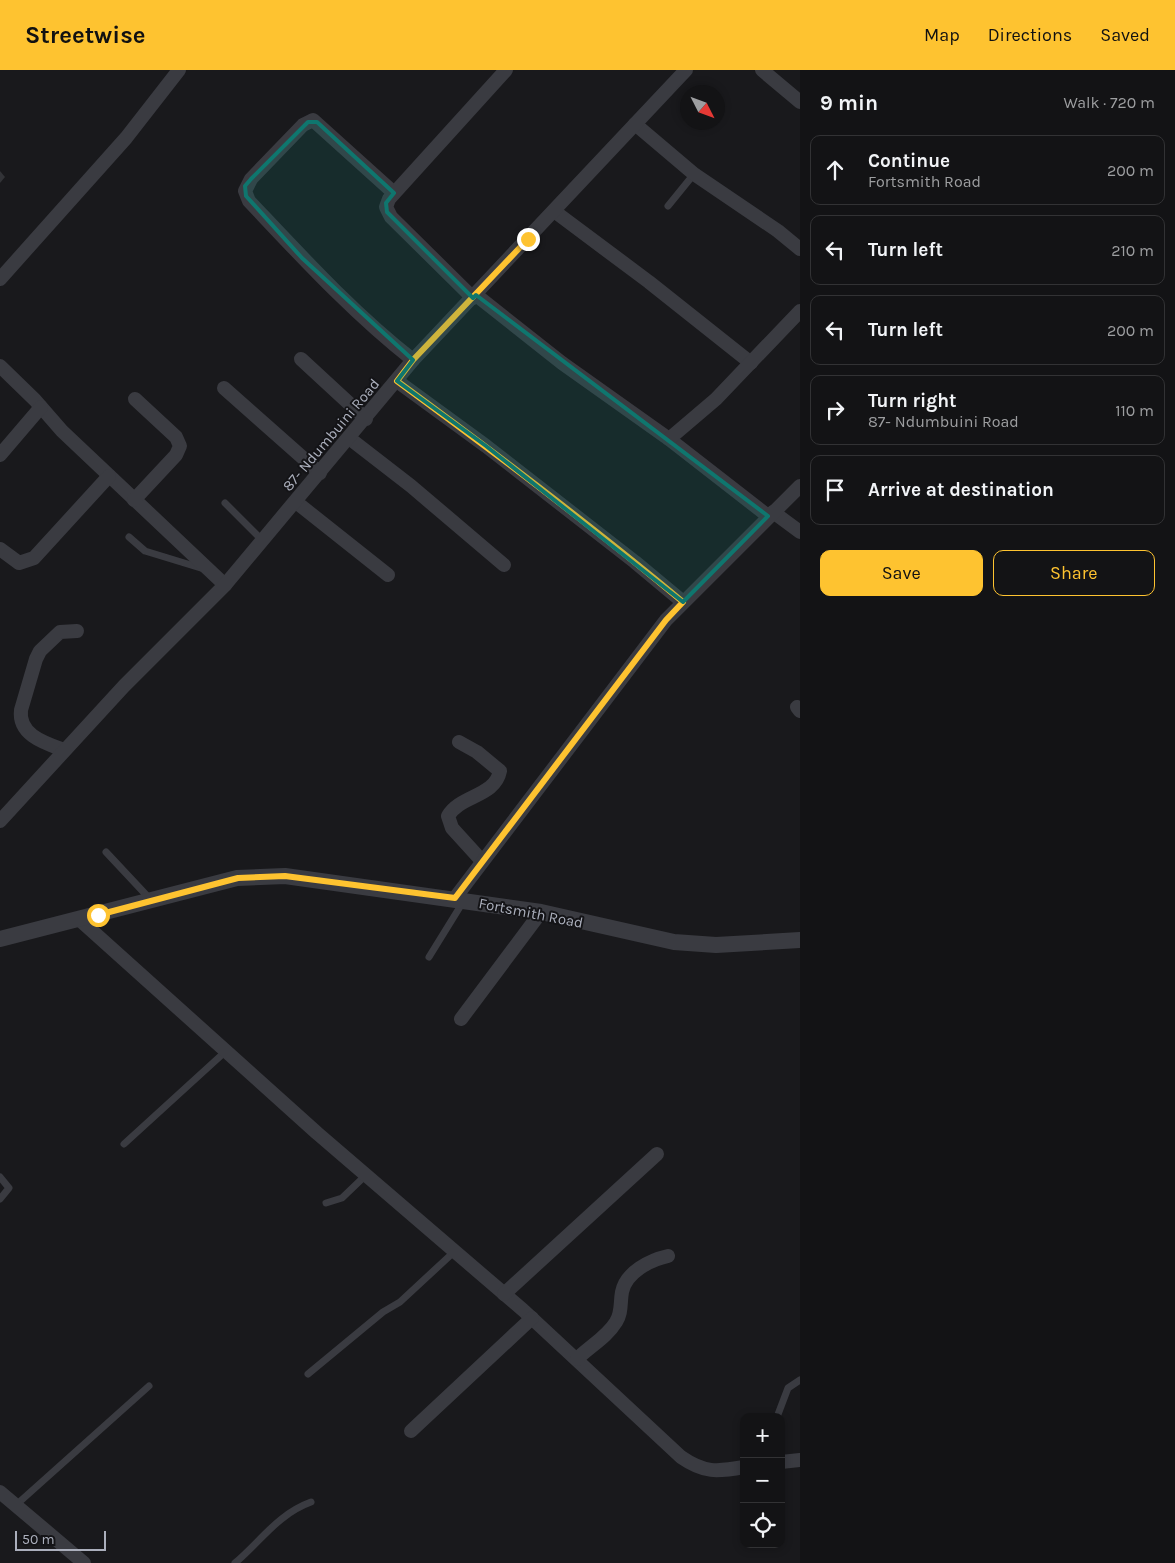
<!DOCTYPE html>
<meta charset="utf-8">
<style>
body{margin:0;font-family:Karla,sans-serif;background:#202022;color:#f1f3f6}
.controls{position:absolute;right:15px;bottom:15px;display:grid;overflow:hidden;border-radius:10px;box-shadow:0 2px 8px #0003}
.controls button{width:45px;height:45px;display:grid;place-items:center;padding:0;border:0;border-bottom:1px solid #323234;background:#131315;color:#f1f3f6;font:25px sans-serif}
.compass{position:absolute;left:680px;top:15px;width:45px;height:45px;border-radius:50%;background:#131315;box-shadow:0 2px 8px #0003;rotate:132deg}
.scale{position:absolute;left:15px;bottom:12px;width:91px;box-sizing:border-box;padding-left:5px;border:2px solid #abafbc;border-top:0;font-size:14px;line-height:18px;white-space:nowrap;color:#abafbc;-webkit-text-stroke:4px #141417;paint-order:stroke}
.stop{position:absolute;width:15px;height:15px;margin:-11px;border:4px solid #fec330;border-radius:50%;background:#fff}
.stop.end{background:#fec330;border-color:#fff;box-shadow:0 1px 5px #0008}
.list{margin:0;padding:0;list-style:none}
h2{display:flex;justify-content:space-between;align-items:center;height:65px;margin:0;padding:0 20px;font-size:21px}
h2 small{font-size:16px;font-weight:400;color:#9d9ea0}
.list li{display:grid;grid-template-columns:32px 1fr auto;gap:15px;align-items:center;box-sizing:border-box;height:70px;margin:0 10px 10px;padding:0 10px;border:1px solid #323234;border-radius:10px}
.list b{display:block;font-size:19px;white-space:nowrap}
.list p{margin:0;font-size:16px;white-space:nowrap;color:#9d9ea0}
.list em{font-size:16px;font-style:normal;color:#9d9ea0}
.actions{display:flex;gap:10px;padding:15px 20px}
.actions a{flex:1;padding:11px 0;border:1px solid #fec330;border-radius:10px;text-align:center;font-size:18px;color:#fec330}
.actions .main{background:#fec330;color:#111}
.icon{flex:none;width:28px;height:28px;fill:none;stroke:currentColor;stroke-width:2;stroke-linecap:round;stroke-linejoin:round}
.map{position:relative;flex:none;width:800px;height:1493px;overflow:hidden}
header{display:flex;align-items:center;gap:30px;box-sizing:border-box;height:70px;padding:0 25px;background:#fec330;color:#111}
header strong{font-size:24px}
nav{display:flex;gap:28px;margin-inline-start:auto;font-size:18px}
main{display:flex}
aside{flex:1;background:#131315}
.map>svg:first-child{display:block}
.lines{fill:none;stroke-linecap:round;stroke-linejoin:round}
.service{stroke:#3a3b41;stroke-width:7}
.minor{stroke:#3a3b41;stroke-width:14}
.tertiary{stroke:#3a3b41;stroke-width:16}
.shaded-wall{fill:#323337}
.route{stroke:#fec330;stroke-width:6}
.marked{fill:#0f766e;fill-opacity:0.2;stroke:#0f766e;stroke-width:4;stroke-linejoin:round}
.labels{text-anchor:middle;stroke-width:4;stroke-linejoin:round;paint-order:stroke}
.street-label{font-size:15px;fill:#abafbc;stroke:#141417}
</style>
<header>
<strong>Streetwise</strong>
<nav><a>Map</a><a>Directions</a><a>Saved</a></nav>
</header>
<main>
<div class="map">
<svg width="800" height="1493" viewBox="0 0 800 1493">
<rect width="100%" height="100%" fill="#19191c"/>
<g class="lines">
<!-- service -->
<g class="service">
<polyline points="668,136 694,104"/>
<polyline points="225,433 263,471"/>
<polyline points="129,467 145,481 204,499"/>
<polyline points="106,782 150,829"/>
<polyline points="429,887 463,832"/>
<polyline points="124,1074 226,981"/>
<polyline points="0,1107 9,1118 0,1129"/>
<polyline points="326,1133 342,1128 366,1105"/>
<polyline points="308,1304 383,1242 400,1232 455,1181"/>
<polyline points="777,1347 788,1318 800,1310"/>
<polyline points="16,1435 149,1316"/>
<path d="M235,1493C261,1471 278,1444 311,1432"/>
</g>
<!-- minor -->
<g class="minor">
<polyline points="762,0 800,32"/>
<polyline points="635,54 694,104 778,161 800,179"/>
<path d="M394,123L313,50L303,55L251,109L245,121L249,131C301,186 353,243 413,290"/>
<polyline points="554,141 649,212 751,293"/>
<polyline points="0,209 126,68 179,0"/>
<polyline points="476,225 562,293 669,369 768,446"/>
<polyline points="473,228 391,147 386,137 389,129 506,0"/>
<polyline points="301,289 366,349"/>
<polyline points="0,296 35,330 62,361 225,515"/>
<polyline points="397,311 486,376 635,492 683,532"/>
<polyline points="224,318 320,403"/>
<polyline points="349,368 411,416 504,495"/>
<polyline points="669,369 716,329 800,241"/>
<polyline points="0,385 41,337"/>
<polyline points="134,430 176,385 180,376 176,367 135,329"/>
<polyline points="296,432 388,505"/>
<polyline points="773,442 800,462"/>
<polyline points="0,479 19,493 34,488 109,406"/>
<polyline points="797,637 800,641"/>
<path d="M459,672L477,682L500,701C495,727 460,725 448,746L452,758L482,791"/>
<path d="M64,680C45,673 18,665 21,640L36,589L40,581L60,562L77,561"/>
<polyline points="0,751 124,616 225,515 413,290 686,0"/>
<polyline points="455,828 666,550 800,416"/>
<path d="M80,850L317,1063L523,1240L681,1387C704,1403 717,1402 744,1397"/>
<polyline points="461,949 541,842"/>
<polyline points="504,1224 657,1084"/>
<path d="M577,1289C589,1277 607,1267 616,1252C622,1243 620,1233 622,1222C626,1202 650,1190 668,1186"/>
<polyline points="411,1361 532,1248"/>
<polyline points="781,1392 800,1390"/>
<polyline points="0,1422 84,1493"/>
</g>
<!-- tertiary -->
<polyline class="tertiary" points="0,869 237,808 285,806 541,842 674,872 716,875 800,870"/>
</g>
<!-- shaded-wall -->
<polygon class="shaded-wall" points="0,101 5,107 0,113"/>
<g class="lines">
<!-- route -->
<path class="route" d="M98,845L238,808L285,806L455,828L666,550L683,532C591,455 494,382 397,311L413,290L528,169"/>
</g>
<!-- marked area -->
<path class="marked" d="M308,52H317L394,123L386,133L387,142L473,228L476,225L768,446L683,532L486,376L397,311L413,290L302,188L246,126L245,116L251,109Z"/>
<g class="labels">
<!-- street labels -->
<g class="street-label">
<text transform="translate(331 365) rotate(-50)" y="5">87- Ndumbuini Road</text>
<text transform="translate(531 843) rotate(11)" y="5">Fortsmith Road</text>
</g>
</g>
</svg>
<div class="controls">
<button>+</button>
<button>−</button>
<button><svg class="icon" aria-label="locate" viewBox="0 0 24 24"><circle cx="12" cy="12" r="6"/><path d="M12 2v4M12 18v4M2 12h4M18 12h4"/></svg></button>
</div>
<svg class="compass" viewBox="-18 -18 36 36"><path d="M0-13l5 13h-10z" fill="#e53935"/><path d="M0 13l5-13h-10z" fill="#9d9ea0"/></svg>
<div class="scale">50 m</div>
<div class="stop" style="left:98px;top:845px"></div>
<div class="stop end" style="left:528px;top:169px"></div>
</div>
<aside>
<h2>9 min<small>Walk · 720 m</small></h2>
<ul class="list">
<li><svg class="icon" aria-label="ahead" viewBox="0 0 24 24"><path d="M12 20V5M6 11l6-6 6 6"/></svg><div><b>Continue</b><p>Fortsmith Road</p></div><em>200 m</em></li>
<li><svg class="icon" aria-label="left" viewBox="0 0 24 24"><path d="M17 20v-9H6M10 6l-5 5 5 5"/></svg><div><b>Turn left</b></div><em>210 m</em></li>
<li><svg class="icon" aria-label="left" viewBox="0 0 24 24"><path d="M17 20v-9H6M10 6l-5 5 5 5"/></svg><div><b>Turn left</b></div><em>200 m</em></li>
<li><svg class="icon" aria-label="right" viewBox="0 0 24 24"><path d="M7 20v-9h11M14 6l5 5-5 5"/></svg><div><b>Turn right</b><p>87- Ndumbuini Road</p></div><em>110 m</em></li>
<li><svg class="icon" aria-label="arrive" viewBox="0 0 24 24"><path d="M6 21V4h12l-3 4 3 4H6"/></svg><div><b>Arrive at destination</b></div></li>
</ul>
<div class="actions"><a class="main">Save</a><a>Share</a></div>
</aside>
</main>
